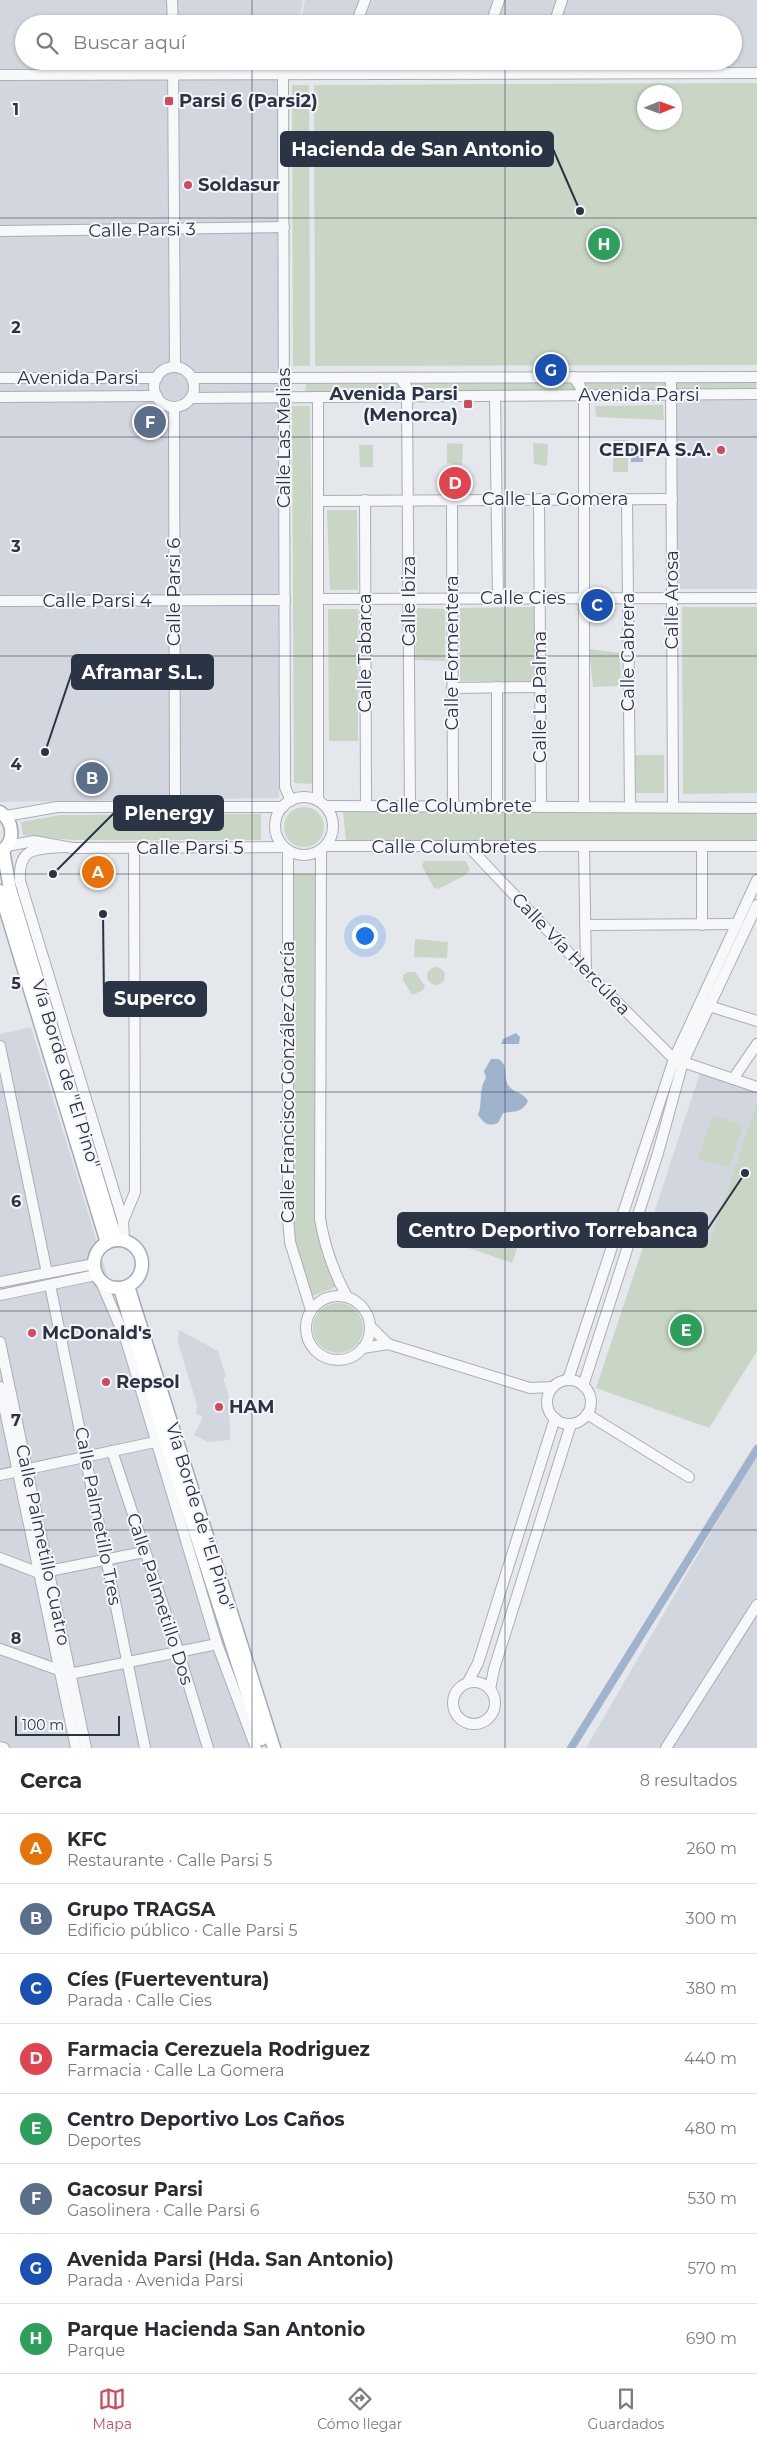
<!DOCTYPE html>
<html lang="es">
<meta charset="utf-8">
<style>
body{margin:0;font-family:Montserrat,sans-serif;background:#f2f2f3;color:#2b2b33}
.compass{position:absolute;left:637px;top:85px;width:45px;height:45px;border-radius:50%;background:#fff;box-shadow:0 1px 4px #0004;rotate:89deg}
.scale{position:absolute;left:15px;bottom:12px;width:105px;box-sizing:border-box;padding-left:5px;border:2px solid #2b3445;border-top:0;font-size:14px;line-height:18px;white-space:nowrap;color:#2b3445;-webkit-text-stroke:4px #f4f6f9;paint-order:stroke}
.you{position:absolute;left:364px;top:935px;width:18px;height:18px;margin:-12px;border:4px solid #fff;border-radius:50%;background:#1a73e8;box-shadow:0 0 0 8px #1a73e833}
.badge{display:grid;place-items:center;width:32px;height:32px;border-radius:50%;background:#d1495b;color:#fff;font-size:16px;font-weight:700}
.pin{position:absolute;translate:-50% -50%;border:2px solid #fff;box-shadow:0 1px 5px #0006}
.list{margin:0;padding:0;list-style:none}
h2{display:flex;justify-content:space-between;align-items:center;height:65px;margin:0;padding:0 20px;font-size:21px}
h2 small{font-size:16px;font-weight:400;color:#7c7c81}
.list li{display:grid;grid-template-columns:32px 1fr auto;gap:15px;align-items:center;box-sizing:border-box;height:70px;padding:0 20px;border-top:1px solid #e1e1e2}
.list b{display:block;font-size:19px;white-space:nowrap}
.list p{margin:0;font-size:16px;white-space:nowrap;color:#7c7c81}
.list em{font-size:16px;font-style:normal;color:#7c7c81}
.icon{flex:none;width:28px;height:28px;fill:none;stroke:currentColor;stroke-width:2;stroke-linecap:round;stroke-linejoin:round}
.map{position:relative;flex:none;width:757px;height:1748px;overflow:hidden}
.search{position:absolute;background:#fff;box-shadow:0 1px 4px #0004;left:15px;right:15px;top:15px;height:55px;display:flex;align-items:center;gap:12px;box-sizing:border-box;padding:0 18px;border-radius:28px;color:#7c7c81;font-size:19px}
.sheet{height:625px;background:#fff}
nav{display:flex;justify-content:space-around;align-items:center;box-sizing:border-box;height:70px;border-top:1px solid #e1e1e2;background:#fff;font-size:14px;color:#7c7c81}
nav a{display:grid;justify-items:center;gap:2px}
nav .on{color:#d1495b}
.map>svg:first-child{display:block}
.built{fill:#d2d6de}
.green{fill:#c9d6c5;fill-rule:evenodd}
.water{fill:#9fb4cc}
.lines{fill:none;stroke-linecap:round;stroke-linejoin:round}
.canal{stroke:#9fb4cc;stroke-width:8}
.minor-casing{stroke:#a9aeb7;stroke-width:12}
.major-casing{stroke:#a3abb8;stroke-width:15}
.minor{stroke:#f7f8fa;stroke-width:10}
.major{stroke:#fff;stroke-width:12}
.grid{fill:none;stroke:#2b3445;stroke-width:1;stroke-opacity:0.55}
.poi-dot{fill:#d1495b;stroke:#f4f6f9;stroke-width:2}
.labels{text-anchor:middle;stroke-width:4;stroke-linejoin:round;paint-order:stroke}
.poi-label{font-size:18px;font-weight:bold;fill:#2b3445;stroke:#f4f6f9;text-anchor:start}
.street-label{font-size:18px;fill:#2b3445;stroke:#f4f6f9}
.grid-label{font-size:16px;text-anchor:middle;font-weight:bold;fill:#2b3445;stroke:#f4f6f9;stroke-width:4;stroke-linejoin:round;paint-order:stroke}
.leader{fill:none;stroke:#2b3445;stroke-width:2}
.callout-dot{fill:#2b3445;stroke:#f4f6f9;stroke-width:2}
.callout{fill:#2b3445;stroke:#2b3445;stroke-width:2}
.callout-label{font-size:19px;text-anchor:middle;font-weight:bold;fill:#fff}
</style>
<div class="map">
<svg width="757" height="1748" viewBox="0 0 757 1748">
<rect width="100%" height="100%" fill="#e4e7ec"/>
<!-- built -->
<g class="built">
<polygon points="0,0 303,0 299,21 352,24 24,24 24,61 733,61 733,24 356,24 357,21 301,19 305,0 757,0 757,79 341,68 286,69 279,798 0,802"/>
<polygon points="757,399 757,589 677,589 676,400"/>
<polygon points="31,1027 250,1741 253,1748 0,1748 0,1034"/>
<polygon points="700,1073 757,1091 757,1102 709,1244 654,1213"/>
<polygon points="179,1330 218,1351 226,1377 223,1378 229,1397 230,1440 208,1442 194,1435 203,1417 196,1414 197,1405 178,1342"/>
<polygon points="757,1453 757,1748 586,1748"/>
</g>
<!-- green -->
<g class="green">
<path d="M757,83V365L315,366L314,85ZM644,92H674V122H644Z"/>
<polygon points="292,85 309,85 310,366 293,366"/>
<polygon points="756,381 756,389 305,392 306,384"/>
<polygon points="663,405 664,420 596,417 595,406"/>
<polygon points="292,406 310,406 315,784 294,783"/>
<rect x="613" y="440" width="15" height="32"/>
<polygon points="447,443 463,444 462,465 447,463"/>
<polygon points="533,443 548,444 547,466 534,464"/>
<polygon points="359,445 373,445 373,467 360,467"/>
<polygon points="327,510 357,510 358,590 330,590"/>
<polygon points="535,607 535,681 460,681 460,608"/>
<polygon points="682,607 757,607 757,793 683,794"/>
<polygon points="416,608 445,609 445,661 415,660"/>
<polygon points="328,609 358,609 358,741 329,741"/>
<polygon points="589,649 620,653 621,686 593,687"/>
<polygon points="635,755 664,755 664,793 636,793"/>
<circle cx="304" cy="827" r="20"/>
<polygon points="343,812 757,812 757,842 346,840"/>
<polygon points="261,814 261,840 73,840 23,835 21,822 61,815"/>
<polygon points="424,861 466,861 470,870 464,876 438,889 434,888 422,866"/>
<polygon points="287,874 320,874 320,1219 341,1285 307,1298 290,1242"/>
<polygon points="415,939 448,942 447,958 414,957"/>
<circle cx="436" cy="976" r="9"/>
<polygon points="408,972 415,972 425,986 423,990 412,995 403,980 403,975"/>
<polygon points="757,1102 757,1351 709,1428 596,1388 650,1226 709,1244"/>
<polygon points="713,1115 743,1125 729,1168 698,1158"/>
<polygon points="477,1225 520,1239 512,1263 469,1248"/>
<circle cx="338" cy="1328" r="25"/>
</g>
<!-- water -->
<g class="water">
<polygon points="643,442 643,462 631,462 631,444"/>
<polygon points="516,1033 520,1037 519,1044 501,1044 503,1039"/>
<path d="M491,1059H499L503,1063C507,1070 504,1078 508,1085C513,1093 523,1092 528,1101C522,1113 515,1111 503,1113L498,1123C487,1127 484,1123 478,1115C483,1103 478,1089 486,1078L484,1071Z"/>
</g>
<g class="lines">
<!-- canal -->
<polyline class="canal" points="571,1748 757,1449"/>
<!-- minor casing -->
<g class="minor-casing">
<g id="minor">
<polyline points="172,0 173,24"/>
<polyline points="356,24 365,0"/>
<polyline points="491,24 499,0"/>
<polyline points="554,24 562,0"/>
<polyline points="173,61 175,367"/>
<polyline points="536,73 540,61"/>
<polyline points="283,74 285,787 291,801"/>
<polyline points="338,74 343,61"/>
<polyline points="473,74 478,61"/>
<polyline points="0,75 757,73"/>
<polyline points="0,231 284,227"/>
<circle cx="174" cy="387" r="20"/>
<polyline points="573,377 580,386 584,404 584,806"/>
<polyline points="671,377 673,806"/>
<polyline points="0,378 157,378"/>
<polyline points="192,378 757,377"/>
<polyline points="400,378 406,386 407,396 410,806"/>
<polyline points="495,396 498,598"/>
<polyline points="0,397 157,396"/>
<polyline points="191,398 757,394"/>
<polyline points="174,407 175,806"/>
<polyline points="452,499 453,806"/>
<polyline points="539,499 541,806"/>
<polyline points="627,499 630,806"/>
<polyline points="365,500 366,806"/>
<polyline points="318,501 672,499"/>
<polyline points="319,599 757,598"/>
<polyline points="0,601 285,600"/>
<polyline points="452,688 540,687"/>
<circle cx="304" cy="826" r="29"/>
<polyline points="318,801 318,397"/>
<polyline points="325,806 757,808"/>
<polyline points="497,806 497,687"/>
<polyline points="6,816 57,807 283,807"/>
<polyline points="7,846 34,841 72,848 284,847"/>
<polyline points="325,846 757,846"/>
<path d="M63,847C35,849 18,847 20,881L123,1221L124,1241"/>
<polyline points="469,847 586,971 674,1059 757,1087"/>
<polyline points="584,847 586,971"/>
<polyline points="702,847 702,925"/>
<polyline points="288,850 288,1218 290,1242 311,1310"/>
<path d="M321,850L320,1219C325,1248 333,1271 347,1297"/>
<polyline points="585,925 737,924"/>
<polyline points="709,1006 757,1021"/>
<polyline points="0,1046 47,1273"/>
<polyline points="733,1079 757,1044"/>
<polyline points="123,1221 135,1192 134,849"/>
<polyline points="0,1282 94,1264"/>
<polyline points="101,1282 126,1340 217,1644 256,1748"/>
<polyline points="50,1285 145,1748"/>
<polyline points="0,1295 96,1275"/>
<circle cx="338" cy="1328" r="32"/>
<polyline points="370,1326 388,1344"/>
<polyline points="0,1342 86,1748"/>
<polyline points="363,1348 388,1344 530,1388 553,1387"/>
<polyline points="568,1380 674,1059 757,880"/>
<circle cx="569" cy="1402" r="22"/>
<polyline points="583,1386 658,1153 683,1062 757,905"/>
<polyline points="0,1387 76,1748"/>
<polyline points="587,1414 689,1477"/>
<polyline points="112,1451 179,1653 208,1748"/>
<polyline points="0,1475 155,1442"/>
<polyline points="0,1558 39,1573 144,1552"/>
<polyline points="0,1649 70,1674 217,1644"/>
<circle cx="474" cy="1703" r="21"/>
<polyline points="468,1682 478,1663 555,1418"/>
<polyline points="490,1689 494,1669 571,1424"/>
<polyline points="0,1747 4,1748"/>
<polyline points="666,1748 757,1605"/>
</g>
</g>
<!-- major casing -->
<g class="major-casing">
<g id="major">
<path d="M0,812C14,822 16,842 0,852"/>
<polyline points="3,850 10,889 116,1240"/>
<polyline points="0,891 107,1243"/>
<circle cx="118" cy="1264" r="24"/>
<polyline points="128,1286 274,1748"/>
<polyline points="120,1288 173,1463 262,1739"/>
</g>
</g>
<!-- minor -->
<use href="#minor" class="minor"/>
<!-- major -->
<use href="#major" class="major"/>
</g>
<!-- grid -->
<path class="grid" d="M252,0V24M505,0V24M252,61V1748M505,61V1748M0,218H757M0,437H757M0,656H757M0,874H757M0,1092H757M0,1311H757M0,1530H757"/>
<!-- markers -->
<g class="poi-dot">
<rect x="164" y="96" width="10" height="10" rx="2.5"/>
<circle cx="188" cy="185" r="5"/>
<rect x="463" y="399" width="10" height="10" rx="2.5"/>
<circle cx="721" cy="450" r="5"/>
<circle cx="32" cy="1333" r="5"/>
<circle cx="106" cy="1382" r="5"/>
<circle cx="219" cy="1407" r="5"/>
</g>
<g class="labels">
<!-- poi labels -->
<g class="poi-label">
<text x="179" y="107">Parsi 6 (Parsi2)</text>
<text x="198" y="191">Soldasur</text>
<text x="458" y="400" text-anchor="end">Avenida Parsi<tspan x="458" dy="21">(Menorca)</tspan></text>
<text x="711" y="456" text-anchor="end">CEDIFA S.A.</text>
<text x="42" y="1339">McDonald's</text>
<text x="116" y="1388">Repsol</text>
<text x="229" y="1413">HAM</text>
</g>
<!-- street labels -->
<g class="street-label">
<text transform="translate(142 230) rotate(-1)" y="6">Calle Parsi 3</text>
<text x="78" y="384">Avenida Parsi</text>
<text x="639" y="401">Avenida Parsi</text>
<text transform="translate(284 438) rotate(-90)" y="6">Calle Las Melias</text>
<text x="555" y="505">Calle La Gomera</text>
<text transform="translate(174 592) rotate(-90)" y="6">Calle Parsi 6</text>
<text x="523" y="604">Calle Cies</text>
<text transform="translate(672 600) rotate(-90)" y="6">Calle Arosa</text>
<text x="97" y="607">Calle Parsi 4</text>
<text transform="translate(409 601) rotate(-90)" y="6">Calle Ibiza</text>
<text transform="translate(628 652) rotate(-90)" y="6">Calle Cabrera</text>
<text transform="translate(365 653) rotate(-90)" y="6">Calle Tabarca</text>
<text transform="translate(452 653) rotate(-90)" y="6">Calle Formentera</text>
<text transform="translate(540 697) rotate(-90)" y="6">Calle La Palma</text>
<text x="454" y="812">Calle Columbrete</text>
<text x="454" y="853">Calle Columbretes</text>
<text x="190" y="854">Calle Parsi 5</text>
<text transform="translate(571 954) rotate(46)" y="6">Calle Vía Hercúlea</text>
<text transform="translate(66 1074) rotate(73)" y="6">Vía Borde de "El Pino"</text>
<text transform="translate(288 1082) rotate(-90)" y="6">Calle Francisco González García</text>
<text transform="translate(98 1516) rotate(79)" y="6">Calle Palmetillo Tres</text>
<text transform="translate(200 1517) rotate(73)" y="6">Vía Borde de "El Pino"</text>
<text transform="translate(43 1545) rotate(78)" y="6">Calle Palmetillo Cuatro</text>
<text transform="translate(160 1599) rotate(72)" y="6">Calle Palmetillo Dos</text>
</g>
</g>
<g class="grid-label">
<text x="16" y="115">1</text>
<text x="16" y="333">2</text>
<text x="16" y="552">3</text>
<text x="16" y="770">4</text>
<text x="16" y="989">5</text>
<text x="16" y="1207">6</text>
<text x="16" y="1426">7</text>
<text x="16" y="1644">8</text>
</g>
<!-- callouts -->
<path class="leader" d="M580 211L553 149M45 752L72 672M53 874L114 813M103 914L104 999M745 1173L707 1230"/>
<g class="callout-dot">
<circle cx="580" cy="211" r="5"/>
<circle cx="45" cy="752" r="5"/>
<circle cx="53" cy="874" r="5"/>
<circle cx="103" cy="914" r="5"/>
<circle cx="745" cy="1173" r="5"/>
</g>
<g class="callout">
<rect x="281" y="132" width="272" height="34" rx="5"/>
<rect x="72" y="655" width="141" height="34" rx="5"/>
<rect x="114" y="796" width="109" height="34" rx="5"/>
<rect x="104" y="982" width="102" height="34" rx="5"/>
<rect x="398" y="1213" width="309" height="34" rx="5"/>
</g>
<g class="callout-label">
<text x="417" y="156">Hacienda de San Antonio</text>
<text x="142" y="679">Aframar S.L.</text>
<text x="169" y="820">Plenergy</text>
<text x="155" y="1005">Superco</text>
<text x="553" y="1237">Centro Deportivo Torrebanca</text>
</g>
</svg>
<svg class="compass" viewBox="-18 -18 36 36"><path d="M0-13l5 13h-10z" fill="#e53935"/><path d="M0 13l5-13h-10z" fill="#7c7c81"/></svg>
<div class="scale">100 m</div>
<div class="you"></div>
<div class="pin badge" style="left:98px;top:872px;background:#e8710a">A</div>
<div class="pin badge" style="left:92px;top:778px;background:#5c6f8a">B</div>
<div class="pin badge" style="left:597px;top:605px;background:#1a4fb4">C</div>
<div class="pin badge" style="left:455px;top:483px;background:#e0444e">D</div>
<div class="pin badge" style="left:686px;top:1330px;background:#2e9e5b">E</div>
<div class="pin badge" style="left:150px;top:422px;background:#5c6f8a">F</div>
<div class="pin badge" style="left:551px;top:370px;background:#1a4fb4">G</div>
<div class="pin badge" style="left:604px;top:244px;background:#2e9e5b">H</div>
<div class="search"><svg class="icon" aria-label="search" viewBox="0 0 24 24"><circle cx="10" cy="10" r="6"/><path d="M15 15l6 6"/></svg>Buscar aquí</div>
</div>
<section class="sheet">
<h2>Cerca<small>8 resultados</small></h2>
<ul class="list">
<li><span class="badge" style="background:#e8710a">A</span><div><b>KFC</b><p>Restaurante · Calle Parsi 5</p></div><em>260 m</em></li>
<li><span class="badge" style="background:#5c6f8a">B</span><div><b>Grupo TRAGSA</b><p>Edificio público · Calle Parsi 5</p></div><em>300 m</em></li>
<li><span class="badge" style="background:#1a4fb4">C</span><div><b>Cíes (Fuerteventura)</b><p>Parada · Calle Cies</p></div><em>380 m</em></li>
<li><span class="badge" style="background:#e0444e">D</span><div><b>Farmacia Cerezuela Rodriguez</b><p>Farmacia · Calle La Gomera</p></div><em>440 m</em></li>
<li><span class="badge" style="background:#2e9e5b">E</span><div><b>Centro Deportivo Los Caños</b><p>Deportes</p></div><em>480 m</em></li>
<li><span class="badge" style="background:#5c6f8a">F</span><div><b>Gacosur Parsi</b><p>Gasolinera · Calle Parsi 6</p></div><em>530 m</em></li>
<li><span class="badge" style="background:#1a4fb4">G</span><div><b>Avenida Parsi (Hda. San Antonio)</b><p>Parada · Avenida Parsi</p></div><em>570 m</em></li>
<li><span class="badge" style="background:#2e9e5b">H</span><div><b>Parque Hacienda San Antonio</b><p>Parque</p></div><em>690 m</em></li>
</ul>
</section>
<nav>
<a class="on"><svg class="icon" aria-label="map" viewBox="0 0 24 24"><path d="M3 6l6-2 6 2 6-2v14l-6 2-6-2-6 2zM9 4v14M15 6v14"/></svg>Mapa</a>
<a><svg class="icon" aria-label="directions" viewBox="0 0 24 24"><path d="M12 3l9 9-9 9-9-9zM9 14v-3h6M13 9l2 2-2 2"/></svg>Cómo llegar</a>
<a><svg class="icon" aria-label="saved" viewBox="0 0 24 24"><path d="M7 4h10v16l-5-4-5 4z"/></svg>Guardados</a>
</nav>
